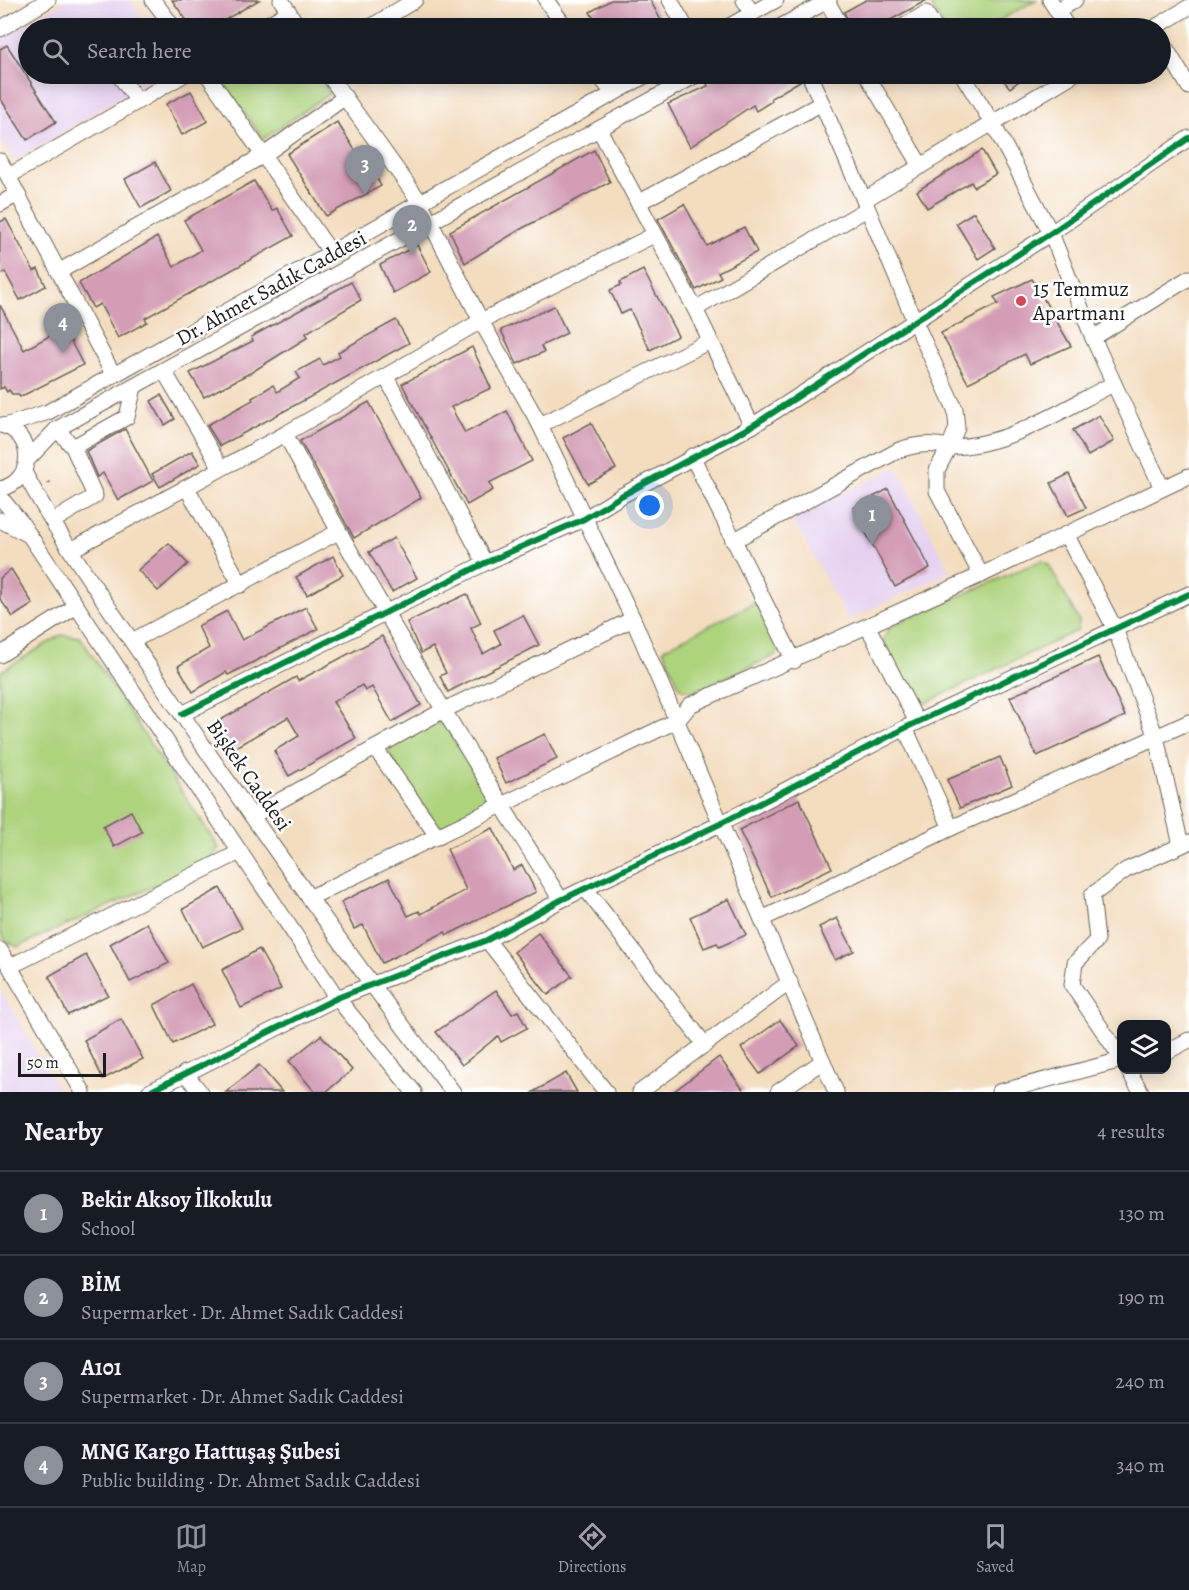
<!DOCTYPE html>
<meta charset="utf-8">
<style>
body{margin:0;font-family:Alegreya,serif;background:#242831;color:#f1f3f6}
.controls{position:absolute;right:18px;bottom:18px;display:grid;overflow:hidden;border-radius:12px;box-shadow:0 3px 15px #0003}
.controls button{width:54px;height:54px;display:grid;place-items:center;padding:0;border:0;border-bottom:2px solid #363941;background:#171b24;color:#f1f3f6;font:30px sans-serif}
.scale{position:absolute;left:18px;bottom:15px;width:88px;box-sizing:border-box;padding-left:6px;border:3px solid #1c1c1c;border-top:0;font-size:16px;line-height:21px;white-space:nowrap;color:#1c1c1c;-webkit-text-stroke:4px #fff;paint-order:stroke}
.you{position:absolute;left:650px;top:506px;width:21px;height:21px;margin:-15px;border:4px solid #fff;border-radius:50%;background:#1a73e8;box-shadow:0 0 0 9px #1a73e833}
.badge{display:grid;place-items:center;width:39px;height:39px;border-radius:50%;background:#8c9099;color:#fff;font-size:20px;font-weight:700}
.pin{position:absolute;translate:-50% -50px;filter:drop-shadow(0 2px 3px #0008)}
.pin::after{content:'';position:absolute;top:32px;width:21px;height:18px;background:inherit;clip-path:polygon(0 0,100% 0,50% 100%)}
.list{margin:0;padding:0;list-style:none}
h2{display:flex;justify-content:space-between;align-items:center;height:78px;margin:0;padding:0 24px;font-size:26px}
h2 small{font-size:20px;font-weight:400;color:#9ea1a6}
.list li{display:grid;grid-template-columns:39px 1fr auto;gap:18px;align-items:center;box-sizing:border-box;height:84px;padding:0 24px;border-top:2px solid #363941}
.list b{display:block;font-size:22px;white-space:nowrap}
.list p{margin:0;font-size:20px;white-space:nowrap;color:#9ea1a6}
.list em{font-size:20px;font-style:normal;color:#9ea1a6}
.icon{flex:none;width:33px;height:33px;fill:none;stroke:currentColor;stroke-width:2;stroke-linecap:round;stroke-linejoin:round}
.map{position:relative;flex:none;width:1189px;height:1092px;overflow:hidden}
.search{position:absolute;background:#171b24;box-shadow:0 3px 15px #0003;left:18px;right:18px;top:18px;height:66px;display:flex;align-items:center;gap:15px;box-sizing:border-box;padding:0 21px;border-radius:33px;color:#9ea1a6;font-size:22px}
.sheet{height:414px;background:#171b24}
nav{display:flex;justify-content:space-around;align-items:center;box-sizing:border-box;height:84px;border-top:2px solid #363941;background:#171b24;font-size:16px;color:#9ea1a6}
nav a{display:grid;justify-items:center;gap:3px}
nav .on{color:#8c9099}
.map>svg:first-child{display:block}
.built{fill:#e6d2f0}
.green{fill:#add37d;stroke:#64784c;stroke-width:1.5}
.building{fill:#d39db6}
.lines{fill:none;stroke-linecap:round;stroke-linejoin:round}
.minor-casing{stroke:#676055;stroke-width:17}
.path{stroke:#676055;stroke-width:2;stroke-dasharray:4.5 4.5;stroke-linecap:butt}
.minor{stroke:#fff;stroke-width:15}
.cycleway-casing{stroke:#fff;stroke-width:10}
.cycleway{stroke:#00873e;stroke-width:6}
.poi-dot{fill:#d1495b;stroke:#fff;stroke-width:2}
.labels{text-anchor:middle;stroke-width:5;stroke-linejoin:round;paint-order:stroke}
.street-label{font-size:21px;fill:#1c1c1c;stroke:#fff}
.poi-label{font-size:21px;fill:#1c1c1c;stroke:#fff;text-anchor:start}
</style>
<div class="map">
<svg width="1189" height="1092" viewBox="0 0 1189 1092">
<rect width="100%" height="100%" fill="#fff"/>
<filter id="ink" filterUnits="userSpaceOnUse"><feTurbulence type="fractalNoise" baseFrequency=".0167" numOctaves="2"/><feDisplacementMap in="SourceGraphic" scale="12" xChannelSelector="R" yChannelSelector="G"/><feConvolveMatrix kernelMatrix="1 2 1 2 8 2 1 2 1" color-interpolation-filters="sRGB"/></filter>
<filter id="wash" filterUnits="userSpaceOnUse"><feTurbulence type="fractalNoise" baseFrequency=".008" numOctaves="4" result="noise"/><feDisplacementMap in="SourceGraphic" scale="24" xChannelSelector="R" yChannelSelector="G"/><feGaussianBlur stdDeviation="1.35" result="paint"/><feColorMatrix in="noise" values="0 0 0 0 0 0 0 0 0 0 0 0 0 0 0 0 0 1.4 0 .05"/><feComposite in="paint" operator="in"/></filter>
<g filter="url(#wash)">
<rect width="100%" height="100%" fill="#f3ddbf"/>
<!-- built -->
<g class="built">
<polygon points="66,0 130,0 150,28 28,28 28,74 159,74 17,159 13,159 0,137 0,41"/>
<polygon points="897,467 950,572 848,620 792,518"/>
<polygon points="0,989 60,1092 0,1092"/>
</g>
<!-- green -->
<g class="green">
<polygon points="928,0 1036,0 986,28 944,28"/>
<polygon points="216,74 317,74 330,93 263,139"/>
<polygon points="1042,560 1049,565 1079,621 1078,630 926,703 912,699 882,641 891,626"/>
<polygon points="756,602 777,643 779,651 774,656 692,692 680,688 663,649"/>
<polygon points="61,635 80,637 219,848 206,863 17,947 5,940 0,930 0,672"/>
<polygon points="432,722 445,725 487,793 482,807 441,828 435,824 389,754 390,747"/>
</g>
<g id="blocks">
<!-- building -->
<g class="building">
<polygon points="172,0 259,0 211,28 192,28"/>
<polygon points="611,0 650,0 663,24 655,28 599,28 590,12"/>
<polygon points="866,0 927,0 876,28 852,28 844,12"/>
<polygon points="7,45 56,122 27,140 0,98 0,49"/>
<polygon points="722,74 796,74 800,81 771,98 772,101 756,111 753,105 690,147 668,104 708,86 706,82"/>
<polygon points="998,74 1028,74 1010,88"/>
<polygon points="191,91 208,121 182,135 166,104"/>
<polygon points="337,122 362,161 366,159 381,186 326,216 287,154"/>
<polygon points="594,150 610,182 521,229 465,263 450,231"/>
<polygon points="982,150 996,174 974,187 971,182 927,208 917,191"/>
<polygon points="155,162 171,191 141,208 125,179"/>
<polygon points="254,181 272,211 277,208 293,236 145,318 147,322 118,338 100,304 93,308 79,283 157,237 174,267 201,250 184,220"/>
<polygon points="684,204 707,246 744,227 757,252 718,272 721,277 696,290 658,219"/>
<polygon points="974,212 995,248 978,259 956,223"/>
<polygon points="6,219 34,271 38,269 46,286 20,300 5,272 0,275 0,222"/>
<polygon points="417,245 431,272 393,293 380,265"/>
<polygon points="643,270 678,336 650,350 630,310 621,314 610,290 621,285 620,282"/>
<polygon points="1032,279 1071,346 1030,364 1025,354 968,383 941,333 998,304 994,297"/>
<polygon points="351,282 361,300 306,333 308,337 252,372 204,397 190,373 253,341 251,337"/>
<polygon points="0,305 24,350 64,328 83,365 20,397 18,394 12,394 9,390 7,392 4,387 0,389"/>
<polygon points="554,306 567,333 541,346 544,352 517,364 501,330"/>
<polygon points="396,320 409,343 220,446 207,425 253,400 252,398 273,385 277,392 300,378 296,372 320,359 323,365 340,356 338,352"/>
<polygon points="472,347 491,388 451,407 465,433 507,411 532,461 489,483 493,490 467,505 402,384"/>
<polygon points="161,395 175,419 165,425 151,401"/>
<polygon points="369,402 421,498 354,538 300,441"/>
<polygon points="1099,415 1114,441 1088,456 1073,430"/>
<polygon points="591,423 616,469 588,484 563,438"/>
<polygon points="125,429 153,481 118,500 103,473 97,477 86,451"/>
<polygon points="192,451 200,464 160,487 152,474"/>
<polygon points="1069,474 1086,508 1068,516 1051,483"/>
<polygon points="888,489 930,568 895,587 853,508"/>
<polygon points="394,538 417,578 392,592 369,552"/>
<polygon points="169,543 188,564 158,591 138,570"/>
<polygon points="333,556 343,575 307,595 296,577"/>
<polygon points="11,569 33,604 13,617 0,599 0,578"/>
<polygon points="467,594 481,623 471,628 483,654 501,644 494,630 523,615 539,645 448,692 440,676 446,673 433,647 421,653 407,622"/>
<polygon points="306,607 318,629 228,675 226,672 193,692 178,666 209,648 198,626 227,611 242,640"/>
<polygon points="382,636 421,705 392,722 372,687 365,691 362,685 333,702 356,738 289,776 274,751 299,736 288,717 225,753 210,726 296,677 298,681"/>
<polygon points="1098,657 1125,716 1037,756 1010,697"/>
<polygon points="545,734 557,759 506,783 494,758"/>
<polygon points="1000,757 1012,785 960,808 947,780"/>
<polygon points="799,799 832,868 772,897 739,830"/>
<polygon points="131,811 142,832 114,847 103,826"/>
<polygon points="493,828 513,870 522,865 536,892 447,935 445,932 382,963 363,925 354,929 341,902 389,878 408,916 419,911 421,914 466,890 447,849"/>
<polygon points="220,888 242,928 202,947 183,909"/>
<polygon points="729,899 746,935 719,947 717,943 704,948 690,917"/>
<polygon points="837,918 854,951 835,960 819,927"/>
<polygon points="147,923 169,963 130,982 110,944"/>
<polygon points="538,933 572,976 548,995 514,952"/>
<polygon points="259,949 281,989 241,1008 222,970"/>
<polygon points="86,955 108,995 68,1015 49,976"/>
<polygon points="191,984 212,1024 173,1044 154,1005"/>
<polygon points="496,990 512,1014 518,1011 527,1028 501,1042 498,1036 462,1065 436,1032"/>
<polygon points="121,1019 143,1059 103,1079 84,1040"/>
<polygon points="780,1020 799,1046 760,1074 741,1048"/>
<polygon points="321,1035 352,1070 326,1092 315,1092 289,1061"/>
<polygon points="719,1057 745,1092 673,1092"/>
<polygon points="259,1065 282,1092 226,1092"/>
<polygon points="566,1073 577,1092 533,1092"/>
</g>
</g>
</g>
<g filter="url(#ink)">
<use href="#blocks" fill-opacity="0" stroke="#676055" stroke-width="1.5"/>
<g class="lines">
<!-- minor casing -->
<g class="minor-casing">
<g id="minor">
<polyline points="153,0 174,28"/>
<polyline points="281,0 299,28"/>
<polyline points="546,0 566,28"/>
<polyline points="670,0 686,28"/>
<polyline points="744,0 752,14"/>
<polyline points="1050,0 1068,28"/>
<polyline points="827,1 842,28"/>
<polyline points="1057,11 1075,0"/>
<polyline points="261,28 289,12"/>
<polyline points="369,28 415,0"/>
<polyline points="726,28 776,0"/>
<polyline points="778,28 829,0"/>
<polyline points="901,28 926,13 935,28"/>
<polyline points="1154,28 1189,7"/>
<polyline points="0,29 48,0"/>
<polyline points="1160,38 1189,87"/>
<polyline points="118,74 138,101"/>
<polyline points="207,74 331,253"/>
<polyline points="328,74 420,202 481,321 540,425 633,619 836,1092"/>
<polyline points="598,74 613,93"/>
<polyline points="809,74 864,200 1074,74"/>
<polyline points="866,74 921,166"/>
<polyline points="962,74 993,124 1051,233 1093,338 1162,488"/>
<polyline points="599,129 695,309 752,426"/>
<polyline points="0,161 113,374"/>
<polyline points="9,176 185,74"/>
<path d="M864,200L915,322L955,409L957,428L949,447C1008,447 1063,409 1113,384"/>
<polyline points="638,203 822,103"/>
<polyline points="0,204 16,195"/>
<polyline points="60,271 264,155 345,97"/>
<polyline points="695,309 867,209"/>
<polyline points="1093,338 1189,278"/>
<polyline points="164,371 221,468"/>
<polyline points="386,377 485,563"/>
<path d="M0,425C36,432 35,482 0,489"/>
<polyline points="540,425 710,341"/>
<polyline points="5,426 48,412 648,74"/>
<polyline points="57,429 73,447 127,417 134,387"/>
<path d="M285,434C371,593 465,747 561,900"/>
<polyline points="692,456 794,661"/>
<polyline points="28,459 57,429 698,74"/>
<path d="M24,472C66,550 120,623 170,697C261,831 354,964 453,1092"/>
<polyline points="187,488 241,585"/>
<polyline points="0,497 20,521 337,998 414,1092"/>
<polyline points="0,520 27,534"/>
<polyline points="53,521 95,496 73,447"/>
<path d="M733,541L899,450C917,444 931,443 949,447L937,470V491L981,575"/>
<polyline points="71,550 285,434 481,321 654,235"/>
<polyline points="868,627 917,722"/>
<polyline points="132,641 338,532"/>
<polyline points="0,655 75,607"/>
<polyline points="182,714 485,563 584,519 621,496 752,426 1051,233 1189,138"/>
<polyline points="905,728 951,828"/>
<polyline points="375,748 438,837"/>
<polyline points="252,816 444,710 633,619"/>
<polyline points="1181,845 1156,737 1189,722"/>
<polyline points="585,888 705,1045"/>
<polyline points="309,898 678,720 690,705 981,575 1189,476"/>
<polyline points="762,919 951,828 1156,737 1115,629 1066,534"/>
<polyline points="487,940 606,1092"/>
<polyline points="0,950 83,1092"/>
<polyline points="11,966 240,852"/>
<polyline points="1166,1052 1189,1040"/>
<polyline points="1122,1059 1072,985 1075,963 1097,940 1092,895 1126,870 1189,842"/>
<polyline points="1128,1070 1141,1092"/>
<polyline points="185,1073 200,1092"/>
<polyline points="149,1092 337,998 487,940 561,900 722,823 905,728 1189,594"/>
<polyline points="640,1092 790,982"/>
<polyline points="778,1092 823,1061"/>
<polyline points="999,1092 1122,1060"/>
</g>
</g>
<!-- path -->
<polyline class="path" points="46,484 53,480"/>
<!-- minor -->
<use href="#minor" class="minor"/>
<!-- cycleway casing -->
<g class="cycleway-casing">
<g id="cycleway">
<polyline points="182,714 485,563 584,519 621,496 752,426 1051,233 1189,138"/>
<polyline points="149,1092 337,998 487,940 561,900 722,823 905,728 1189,594"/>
</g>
</g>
<!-- cycleway -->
<use href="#cycleway" class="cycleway"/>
</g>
</g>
<!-- markers -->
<circle class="poi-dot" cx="1021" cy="301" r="6"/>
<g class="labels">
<!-- street labels -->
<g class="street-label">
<text transform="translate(271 288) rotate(-29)" y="7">Dr. Ahmet Sadık Caddesi</text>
<text transform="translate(249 775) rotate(55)" y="7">Bişkek Caddesi</text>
</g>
<!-- poi labels -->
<g class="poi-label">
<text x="1033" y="296">15 Temmuz<tspan x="1033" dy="24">Apartmanı</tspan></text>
</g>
</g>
</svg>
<div class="controls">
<button><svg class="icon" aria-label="layers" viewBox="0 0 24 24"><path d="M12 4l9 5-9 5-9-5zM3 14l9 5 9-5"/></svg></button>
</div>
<div class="scale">50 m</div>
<div class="you"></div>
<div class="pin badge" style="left:872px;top:545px">1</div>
<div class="pin badge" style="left:412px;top:255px">2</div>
<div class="pin badge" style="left:365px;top:195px">3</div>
<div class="pin badge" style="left:63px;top:353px">4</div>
<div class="search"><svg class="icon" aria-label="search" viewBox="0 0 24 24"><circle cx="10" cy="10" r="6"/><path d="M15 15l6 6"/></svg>Search here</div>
</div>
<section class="sheet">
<h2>Nearby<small>4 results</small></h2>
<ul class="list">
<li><span class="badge">1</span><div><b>Bekir Aksoy İlkokulu</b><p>School</p></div><em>130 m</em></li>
<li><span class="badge">2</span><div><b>BİM</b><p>Supermarket · Dr. Ahmet Sadık Caddesi</p></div><em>190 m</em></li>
<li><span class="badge">3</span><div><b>A101</b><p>Supermarket · Dr. Ahmet Sadık Caddesi</p></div><em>240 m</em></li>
<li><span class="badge">4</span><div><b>MNG Kargo Hattuşaş Şubesi</b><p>Public building · Dr. Ahmet Sadık Caddesi</p></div><em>340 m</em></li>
</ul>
</section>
<nav>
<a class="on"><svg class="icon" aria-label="map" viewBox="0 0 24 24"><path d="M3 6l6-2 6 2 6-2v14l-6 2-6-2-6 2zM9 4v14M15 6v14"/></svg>Map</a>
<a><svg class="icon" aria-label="directions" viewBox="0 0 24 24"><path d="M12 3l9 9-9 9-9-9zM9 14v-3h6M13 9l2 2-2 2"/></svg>Directions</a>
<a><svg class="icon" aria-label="saved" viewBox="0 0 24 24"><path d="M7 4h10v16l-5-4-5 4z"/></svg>Saved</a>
</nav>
